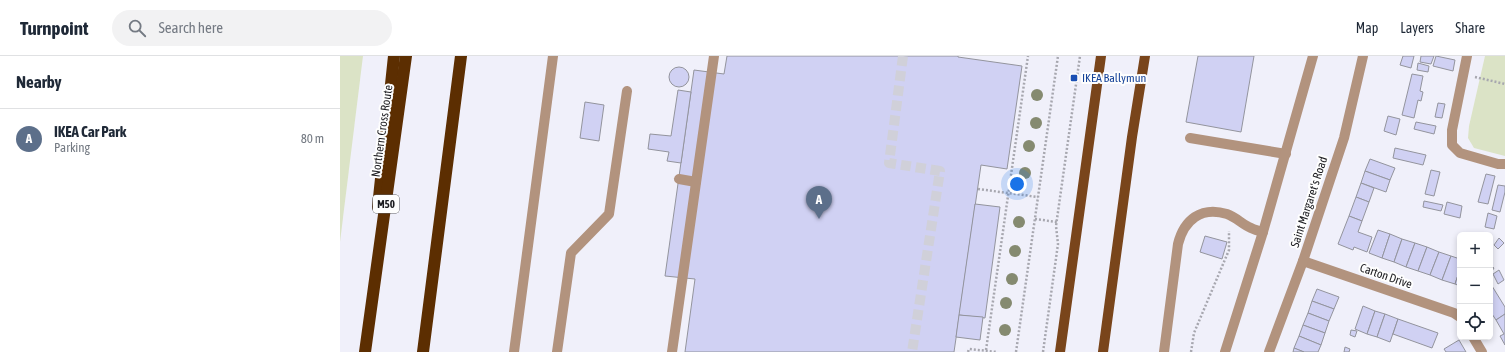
<!DOCTYPE html>
<meta charset="utf-8">
<style>
body{margin:0;font-family:"Asap Condensed",sans-serif;background:#f2f2f3;color:#1f2937}
.controls{position:absolute;right:12px;bottom:12px;display:grid;overflow:hidden;border-radius:6px;box-shadow:0 2px 6px #0003}
.controls button{width:36px;height:36px;display:grid;place-items:center;padding:0;border:0;border-bottom:1px solid #e0e1e3;background:#fff;color:#1f2937;font:20px sans-serif}
.you{position:absolute;left:677px;top:128px;width:14px;height:14px;margin:-10px;border:3px solid #fff;border-radius:50%;background:#1a73e8;box-shadow:0 0 0 6px #1a73e833}
.badge{display:grid;place-items:center;width:26px;height:26px;border-radius:50%;background:#d93025;color:#fff;font-size:13px;font-weight:700}
.pin{position:absolute;translate:-50% -33px;filter:drop-shadow(0 1px 2px #0008)}
.pin::after{content:'';position:absolute;top:21px;width:14px;height:12px;background:inherit;clip-path:polygon(0 0,100% 0,50% 100%)}
.list{margin:0;padding:0;list-style:none}
h2{display:flex;justify-content:space-between;align-items:center;height:52px;margin:0;padding:0 16px;font-size:17px}
h2 small{font-size:13px;font-weight:400;color:#747a83}
.list li{display:grid;grid-template-columns:26px 1fr auto;gap:12px;align-items:center;box-sizing:border-box;height:60px;padding:0 16px;border-top:1px solid #e0e1e3}
.list b{display:block;font-size:15px;white-space:nowrap}
.list p{margin:0;font-size:13px;white-space:nowrap;color:#747a83}
.list em{font-size:13px;font-style:normal;color:#747a83}
.icon{flex:none;width:22px;height:22px;fill:none;stroke:currentColor;stroke-width:2;stroke-linecap:round;stroke-linejoin:round}
.map{position:relative;flex:none;width:1165px;height:296px;overflow:hidden}
header{display:flex;align-items:center;gap:24px;box-sizing:border-box;height:56px;padding:0 20px;background:#fff;border-bottom:1px solid #e0e1e3}
header strong{font-size:19px}
nav{display:flex;gap:22px;margin-inline-start:auto;font-size:14px}
.search{width:280px;height:36px;background:#f2f2f3;display:flex;align-items:center;gap:10px;box-sizing:border-box;padding:0 14px;border-radius:22px;color:#747a83;font-size:15px}
main{display:flex}
aside{flex:1;background:#fff}
.map>svg:first-child{display:block}
.green{fill:#dbe3c6}
.building{fill:#d0d1f3;stroke:#93949d}
.lines{fill:none;stroke-linecap:round;stroke-linejoin:round}
.minor-tunnel{stroke:#d0d0d9;stroke-width:10;stroke-dasharray:10 5;stroke-linecap:butt}
.path{stroke:#a7a7af;stroke-width:2.5;stroke-dasharray:2 2;stroke-linecap:butt}
.minor{stroke:#b2937e;stroke-width:10}
.major{stroke:#79451b;stroke-width:10}
.highway{stroke:#5c2e01;stroke-width:12}
.tree{fill:#858a70}
.transit-dot{fill:#1a4fb4;stroke:#fefefe;stroke-width:1.5}
.labels{text-anchor:middle;stroke-width:4;stroke-linejoin:round;paint-order:stroke}
.shield{fill:#fefefe;stroke:#5f5f62;stroke-width:1}
.shield-label{font-size:11px;font-weight:bold;fill:#1b1b1f}
.transit-label{font-size:12px;fill:#164399;stroke:#fefefe;text-anchor:start}
.street-label{font-size:12px;fill:#1b1b1f;stroke:#fefefe}
</style>
<header>
<strong>Turnpoint</strong>
<div class="search"><svg class="icon" aria-label="search" viewBox="0 0 24 24"><circle cx="10" cy="10" r="6"/><path d="M15 15l6 6"/></svg>Search here</div>
<nav><a>Map</a><a>Layers</a><a>Share</a></nav>
</header>
<main>
<aside>
<h2>Nearby<small></small></h2>
<ul class="list">
<li><span class="badge" style="background:#5c6f8a">A</span><div><b>IKEA Car Park</b><p>Parking</p></div><em>80 m</em></li>
</ul>
</aside>
<div class="map">
<svg width="1165" height="296" viewBox="0 0 1165 296">
<rect width="100%" height="100%" fill="#f0f0fa"/>
<!-- green -->
<g class="green">
<polygon points="0,0 23,0 0,186"/>
<polygon points="1145,0 1165,0 1165,100 1134,92 1128,82 1129,70"/>
</g>
<!-- building -->
<g class="building">
<polygon points="387,0 618,0 618,1 682,10 667,113 641,109 614,296 345,296 355,223 325,220 354,14 384,18"/>
<polygon points="858,0 914,0 901,76 846,66"/>
<polygon points="1063,0 1074,0 1071,12 1060,9"/>
<polygon points="1081,0 1094,0 1091,8 1080,6"/>
<polygon points="1096,0 1115,4 1113,15 1093,10"/>
<polygon points="1078,7 1089,10 1088,16 1077,14"/>
<circle cx="339" cy="21" r="10"/>
<polygon points="1072,18 1083,20 1080,35 1083,36 1081,45 1078,44 1074,62 1062,59"/>
<polygon points="338,34 351,36 341,107 327,105 329,96 308,93 310,78 331,80"/>
<polygon points="245,46 264,49 259,85 240,82"/>
<polygon points="1098,47 1105,48 1102,62 1095,61"/>
<polygon points="1048,60 1060,63 1056,79 1044,75"/>
<polygon points="1076,66 1096,70 1094,78 1074,73"/>
<polygon points="1055,92 1086,99 1083,109 1053,102"/>
<polygon points="1030,103 1055,112 1050,124 1025,115"/>
<polygon points="1091,114 1100,116 1094,140 1085,138"/>
<polygon points="1025,115 1050,124 1046,136 1021,127"/>
<polygon points="1146,118 1155,120 1148,148 1138,146"/>
<polygon points="1021,127 1034,132 1029,146 1016,141"/>
<polygon points="1158,129 1165,130 1165,136 1160,156 1152,154"/>
<polygon points="1016,141 1029,146 1022,165 1009,160"/>
<polygon points="1084,145 1103,149 1101,155 1083,151"/>
<polygon points="1107,146 1122,150 1120,162 1104,158"/>
<polygon points="635,148 660,151 645,262 619,259"/>
<polygon points="1148,157 1157,160 1154,173 1145,171"/>
<polygon points="1009,160 1022,165 1018,176 1032,181 1027,196 1014,191 1013,194 998,188"/>
<polygon points="1038,174 1050,178 1042,202 1029,197"/>
<polygon points="1050,178 1062,183 1054,206 1042,202"/>
<polygon points="865,180 887,186 882,203 860,196"/>
<polygon points="1159,182 1164,187 1158,193 1154,189"/>
<polygon points="1062,183 1075,187 1066,211 1054,206"/>
<polygon points="1075,187 1087,191 1078,215 1066,211"/>
<polygon points="1087,191 1099,196 1090,219 1078,215"/>
<polygon points="1099,196 1111,200 1102,224 1090,219"/>
<polygon points="1111,200 1120,203 1120,213 1115,228 1102,224"/>
<polygon points="1150,209 1154,212 1150,218"/>
<polygon points="1120,213 1120,230 1115,228"/>
<polygon points="1159,214 1164,224 1158,228 1153,218"/>
<polygon points="1152,230 1165,251 1165,258 1156,264 1150,255 1150,232"/>
<polygon points="977,233 999,241 994,253 972,245"/>
<polygon points="972,245 994,253 989,265 968,257"/>
<polygon points="1023,250 1035,255 1027,278 1015,273"/>
<polygon points="1035,255 1045,258 1037,281 1027,278"/>
<polygon points="968,257 989,265 985,277 963,269"/>
<polygon points="1045,258 1058,263 1050,286 1037,281"/>
<polygon points="1165,258 1165,289 1160,280 1164,278 1156,264"/>
<polygon points="619,259 643,261 640,284 616,281"/>
<polygon points="1058,263 1098,277 1092,292 1053,278"/>
<polygon points="963,269 985,277 981,289 959,280"/>
<polygon points="1011,274 1017,275 1015,281 1010,279"/>
<polygon points="959,280 981,289 978,296 964,296 954,292"/>
<polygon points="1119,284 1126,296 1106,296 1104,293"/>
<polygon points="1005,291 1010,293 1009,296 1004,296"/>
<polygon points="954,292 964,296 953,296"/>
</g>
<g class="lines">
<!-- minor-tunnel -->
<polyline class="minor-tunnel" points="563,0 549,107 600,115 572,296"/>
<!-- path -->
<g class="path">
<polyline points="1135,21 1165,28"/>
<polyline points="638,133 698,141"/>
<polyline points="695,163 717,166"/>
<polyline points="646,294 688,0"/>
<polyline points="628,296 629,293 657,296"/>
<polyline points="676,296 718,0"/>
<polyline points="703,296 718,188 716,170 740,0"/>
<polyline points="851,296 854,277 889,194 889,175"/>
</g>
<!-- minor -->
<g class="minor">
<polyline points="1127,0 1112,74 1112,89 1120,97 1158,108 1165,108"/>
<polyline points="850,82 946,98"/>
<polyline points="339,123 356,126"/>
<polyline points="963,205 1114,257 1120,261"/>
<polyline points="1133,281 1142,296"/>
<polyline points="174,296 213,0"/>
<polyline points="217,296 231,197 269,158 287,35"/>
<polyline points="332,296 374,0"/>
<path d="M824,296L838,188C844,164 861,150 887,158C896,161 903,169 911,172C915,174 919,175 923,176"/>
<polyline points="885,296 923,176 973,0"/>
<polyline points="929,296 963,205 1004,82 1023,0"/>
</g>
<!-- major -->
<g class="major">
<polyline points="720,296 761,0"/>
<polyline points="763,296 792,81 805,0"/>
</g>
<!-- highway -->
<g class="highway">
<polyline points="38,151 54,0"/>
<polyline points="25,296 66,0"/>
<polyline points="83,296 121,0"/>
</g>
</g>
<!-- trees -->
<g class="tree">
<circle cx="697" cy="39" r="6"/>
<circle cx="696" cy="67" r="6"/>
<circle cx="689" cy="90" r="6"/>
<circle cx="685" cy="117" r="6"/>
<circle cx="679" cy="166" r="6"/>
<circle cx="675" cy="195" r="6"/>
<circle cx="672" cy="223" r="6"/>
<circle cx="666" cy="247" r="6"/>
<circle cx="665" cy="274" r="6"/>
</g>
<!-- markers -->
<rect class="transit-dot" x="730" y="18" width="8" height="8" rx="2"/>
<g class="labels">
<!-- shield labels -->
<rect class="shield" x="33" y="139" width="26" height="18" rx="3"/>
<g class="shield-label">
<text x="46" y="152">M50</text>
</g>
<!-- transit labels -->
<g class="transit-label">
<text x="742" y="26">IKEA Ballymun</text>
</g>
<!-- street labels -->
<g class="street-label">
<text transform="translate(42 75) rotate(-82)" y="4">Northern Cross Route</text>
<text transform="translate(969 146) rotate(-72)" y="4">Saint Margaret's Road</text>
<text transform="translate(1046 220) rotate(19)" y="4">Carton Drive</text>
</g>
</g>
</svg>
<div class="controls">
<button>+</button>
<button>−</button>
<button><svg class="icon" aria-label="locate" viewBox="0 0 24 24"><circle cx="12" cy="12" r="6"/><path d="M12 2v4M12 18v4M2 12h4M18 12h4"/></svg></button>
</div>
<div class="you"></div>
<div class="pin badge" style="left:479px;top:163px;background:#5c6f8a">A</div>
</div>
</main>
